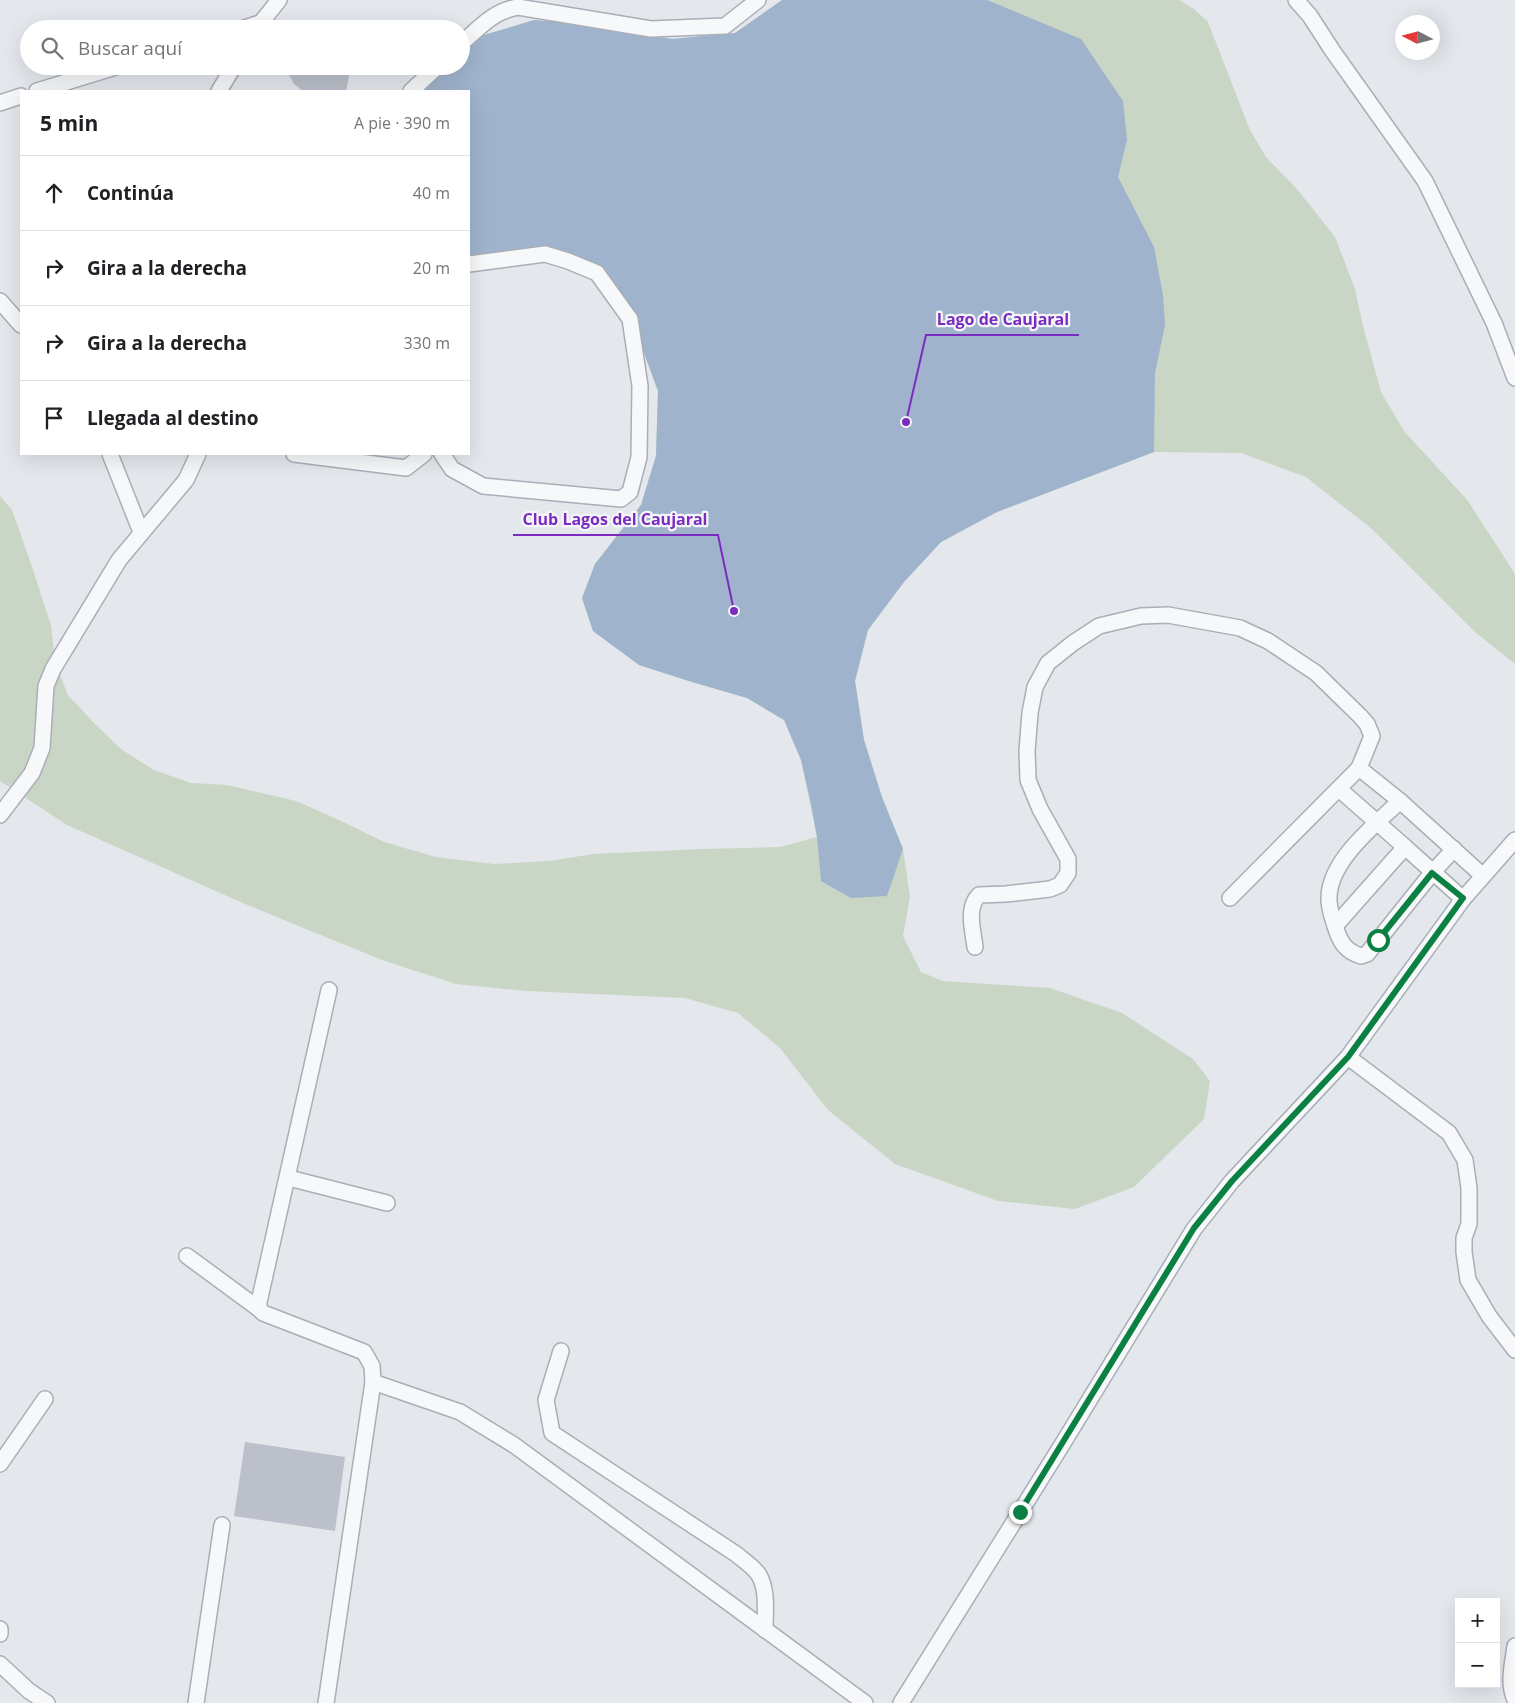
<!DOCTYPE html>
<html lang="es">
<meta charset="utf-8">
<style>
body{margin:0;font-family:"Open Sans",sans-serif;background:#f2f2f2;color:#202124}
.controls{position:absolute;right:15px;bottom:15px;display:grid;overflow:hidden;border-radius:0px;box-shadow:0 5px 20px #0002}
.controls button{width:45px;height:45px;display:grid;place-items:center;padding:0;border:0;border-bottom:1px solid #e0e0e0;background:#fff;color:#202124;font:25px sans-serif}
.compass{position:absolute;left:1395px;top:15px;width:45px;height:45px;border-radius:50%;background:#fff;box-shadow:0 5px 20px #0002;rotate:276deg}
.stop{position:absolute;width:15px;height:15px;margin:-11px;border:4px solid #0b8043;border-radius:50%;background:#fff}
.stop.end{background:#0b8043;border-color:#fff;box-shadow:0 1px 5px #0008}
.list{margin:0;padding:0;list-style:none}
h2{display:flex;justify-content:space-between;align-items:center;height:65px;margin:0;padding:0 20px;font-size:21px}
h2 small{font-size:16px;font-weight:400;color:#757577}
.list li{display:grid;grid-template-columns:32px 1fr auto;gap:15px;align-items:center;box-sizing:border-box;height:75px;padding:0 20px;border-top:1px solid #e0e0e0}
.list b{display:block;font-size:19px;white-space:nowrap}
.list em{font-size:16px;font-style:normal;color:#757577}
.icon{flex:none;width:28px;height:28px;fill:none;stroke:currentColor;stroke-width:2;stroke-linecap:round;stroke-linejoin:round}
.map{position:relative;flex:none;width:1515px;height:1703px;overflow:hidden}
.search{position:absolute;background:#fff;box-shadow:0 5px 20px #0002;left:20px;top:20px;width:450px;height:55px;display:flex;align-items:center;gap:12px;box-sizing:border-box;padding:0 18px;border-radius:28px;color:#757577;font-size:19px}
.panel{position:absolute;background:#fff;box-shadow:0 5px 20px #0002;left:20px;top:90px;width:450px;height:365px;border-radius:0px}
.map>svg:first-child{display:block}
.green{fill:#c9d6c5}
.water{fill:#9fb4cc}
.building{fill:#bbc0ca}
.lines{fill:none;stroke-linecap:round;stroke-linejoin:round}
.minor-casing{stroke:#a9aeb7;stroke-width:18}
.minor{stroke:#f7f8fa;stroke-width:15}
.route{stroke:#0b8043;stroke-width:6}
.leader{fill:none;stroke:#7b2cbf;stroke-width:2}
.callout-dot{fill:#7b2cbf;stroke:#f4f6f9;stroke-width:2}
.callout-label{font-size:16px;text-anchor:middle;font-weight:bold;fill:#7b2cbf;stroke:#f4f6f9;stroke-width:4.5;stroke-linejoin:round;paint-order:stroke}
</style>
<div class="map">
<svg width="1515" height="1703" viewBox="0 0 1515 1703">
<rect width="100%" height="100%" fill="#e4e7ec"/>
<!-- green -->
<polygon class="green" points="782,0 1179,0 1194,9 1208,22 1250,130 1266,157 1297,189 1335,237 1355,289 1363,326 1381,392 1404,431 1468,501 1515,574 1515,664 1475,632 1372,529 1306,477 1241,453 1154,452 997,512 941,542 904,582 868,630 855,681 864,740 882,797 903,849 910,897 903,936 921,972 943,981 1050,988 1122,1013 1193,1059 1210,1081 1204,1119 1134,1187 1075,1209 998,1201 895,1164 828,1110 780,1048 738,1013 685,998 526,991 456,984 382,960 245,904 67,825 0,781 0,496 12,510 28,555 51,625 55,663 68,695 93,722 122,750 154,770 191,783 227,785 296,801 337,819 384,842 436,857 494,864 549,861 593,854 701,849 780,847 817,837 801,760 784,720 747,698 692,682 639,665 593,631 582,598 595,564 641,505 656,456 658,391 631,318 599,272 551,247 484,256 469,91 424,91 448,66 461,66 461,53 534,20 587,24 672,39 735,33"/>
<!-- water -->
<polygon class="water" points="782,0 987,0 1081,39 1123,101 1127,140 1118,177 1154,247 1163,295 1165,325 1155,373 1154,452 997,512 941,542 904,582 868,630 855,681 864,740 882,797 903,849 887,896 851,898 821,881 817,837 811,804 801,760 784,720 747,698 692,682 639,665 593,631 582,598 595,564 641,505 656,456 658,391 631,318 599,272 551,247 484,256 469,260 469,91 424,91 448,66 461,66 461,53 477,37 534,20 587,24 672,39 735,33"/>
<!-- building -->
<g class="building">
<polygon points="284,66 351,66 346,91 303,91 294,84"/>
<polygon points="245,1442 345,1457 335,1531 234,1516"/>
</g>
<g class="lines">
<!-- minor casing -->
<g class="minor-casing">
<g id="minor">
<polyline points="1296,0 1310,16 1332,50 1425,181 1494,323 1515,378"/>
<polyline points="241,29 260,23"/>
<polyline points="256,29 279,0"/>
<path d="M461,44C479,28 493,11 518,7L651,29L725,26L758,0"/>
<polyline points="37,91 119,66"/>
<polyline points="219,91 234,66"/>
<polyline points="411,91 438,66"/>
<polyline points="0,103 21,96"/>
<polyline points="0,301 21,325"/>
<polyline points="110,454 141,532"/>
<polyline points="294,454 406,468 424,454"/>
<polyline points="442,454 452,469 483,486 621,499 630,492 639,457 640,386 630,319 597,273 568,261 545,254 469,264"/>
<polyline points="1339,789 1405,847"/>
<path d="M1400,801C1375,825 1331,859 1329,896C1328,906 1332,917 1335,926L1405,847L1463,899"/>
<polyline points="0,815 32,773 42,748 46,686 53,669 119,560 186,480 198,454"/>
<polyline points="1230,898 1359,768"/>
<path d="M1335,926C1340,942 1345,951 1361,956L1367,954L1432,873L1454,849"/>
<path d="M975,947C973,930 966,908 979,895L1006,894L1050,889L1060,885L1068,873V859L1040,809L1028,780L1027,751L1030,713L1035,687L1048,663L1073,643L1099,626L1141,616L1168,615L1240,628L1268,641L1316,673L1360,716L1367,724L1372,736L1359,768L1400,801L1482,875"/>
<polyline points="1348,1057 1449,1133 1465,1160 1469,1188 1469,1224 1464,1238 1464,1252 1468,1280 1489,1316 1515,1350"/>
<polyline points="289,1178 387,1203"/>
<polyline points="187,1256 259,1309 263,1313 364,1352 372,1366 373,1382 326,1703"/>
<polyline points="259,1309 259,1302 329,990"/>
<path d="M561,1351L546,1400L552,1433L736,1554C743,1560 754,1567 759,1575C768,1591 765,1612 765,1630"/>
<polyline points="373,1382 460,1412 514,1445 865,1703"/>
<polyline points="0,1464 45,1399"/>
<polyline points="0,1629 0,1634"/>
<path d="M1515,1646C1513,1664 1507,1682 1515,1700"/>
<polyline points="0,1664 29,1691 47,1703"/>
<polyline points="196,1703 222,1525"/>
<polyline points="901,1703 1060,1448 1194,1229 1232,1181 1348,1057 1463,899 1515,840"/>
</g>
</g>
<!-- minor -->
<use href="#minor" class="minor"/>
</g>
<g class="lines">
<!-- route -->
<polyline class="route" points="1020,1512 1194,1228 1232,1181 1348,1057 1463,898 1432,873 1378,940"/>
</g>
<!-- callouts -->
<path class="leader" d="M906 422L926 335H1079M734 611L718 535H513"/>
<g class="callout-dot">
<circle cx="906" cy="422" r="5"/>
<circle cx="734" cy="611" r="5"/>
</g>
<g class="callout-label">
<text x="1003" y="325">Lago de Caujaral</text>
<text x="615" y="525">Club Lagos del Caujaral</text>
</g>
</svg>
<div class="controls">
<button>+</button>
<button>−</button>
</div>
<svg class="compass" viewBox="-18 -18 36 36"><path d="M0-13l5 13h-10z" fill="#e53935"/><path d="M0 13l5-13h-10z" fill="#757577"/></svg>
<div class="stop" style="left:1378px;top:940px"></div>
<div class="stop end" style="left:1020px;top:1512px"></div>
<div class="search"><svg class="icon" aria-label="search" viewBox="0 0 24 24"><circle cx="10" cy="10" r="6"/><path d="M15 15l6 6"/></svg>Buscar aquí</div>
<section class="panel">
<h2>5 min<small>A pie · 390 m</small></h2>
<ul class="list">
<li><svg class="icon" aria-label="ahead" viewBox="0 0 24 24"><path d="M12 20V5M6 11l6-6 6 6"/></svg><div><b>Continúa</b></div><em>40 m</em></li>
<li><svg class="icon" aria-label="right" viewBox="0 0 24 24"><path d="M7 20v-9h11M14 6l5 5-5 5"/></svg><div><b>Gira a la derecha</b></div><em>20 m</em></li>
<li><svg class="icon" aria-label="right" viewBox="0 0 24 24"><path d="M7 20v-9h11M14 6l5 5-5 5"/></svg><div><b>Gira a la derecha</b></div><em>330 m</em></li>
<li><svg class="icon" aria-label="arrive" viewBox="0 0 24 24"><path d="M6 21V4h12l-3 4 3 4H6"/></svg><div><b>Llegada al destino</b></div></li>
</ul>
</section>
</div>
